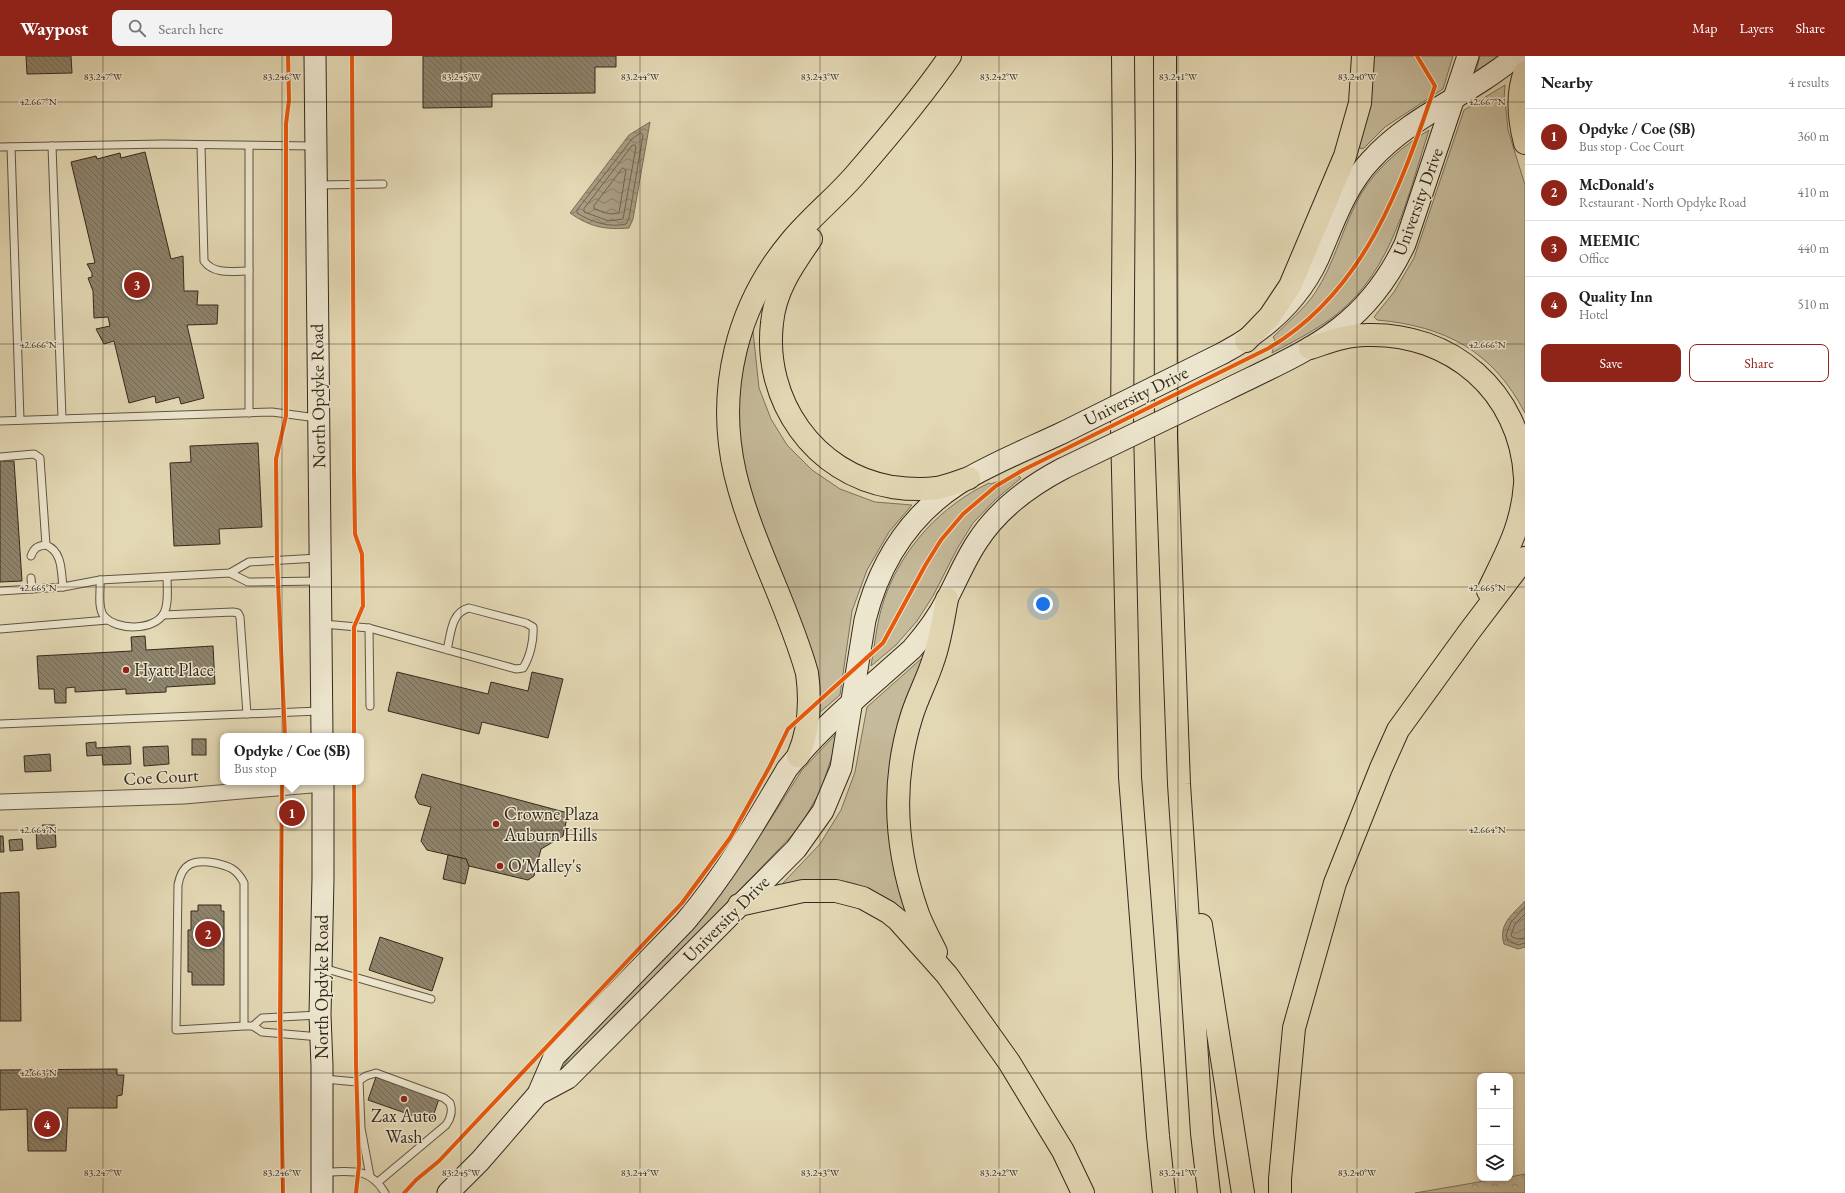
<!DOCTYPE html>
<meta charset="utf-8">
<style>
body{margin:0;font-family:"EB Garamond",serif;background:#f2f2f2;color:#202124}
.controls{position:absolute;right:12px;bottom:12px;display:grid;overflow:hidden;border-radius:8px;box-shadow:0 2px 6px #0003}
.controls button{width:36px;height:36px;display:grid;place-items:center;padding:0;border:0;border-bottom:1px solid #e0e0e0;background:#fff;color:#202124;font:20px sans-serif}
.you{position:absolute;left:1043px;top:548px;width:14px;height:14px;margin:-10px;border:3px solid #fff;border-radius:50%;background:#1a73e8;box-shadow:0 0 0 6px #1a73e833}
.badge{display:grid;place-items:center;width:26px;height:26px;border-radius:50%;background:#8f2418;color:#fff;font-size:13px;font-weight:700}
.pin{position:absolute;translate:-50% -50%;border:2px solid #fff;box-shadow:0 1px 4px #0006}
.popup{position:absolute;left:220px;top:677px;width:144px;height:52px;box-sizing:border-box;display:grid;place-content:center;border-radius:8px;background:#fff;filter:drop-shadow(0 1px 3px #0005);font-size:13px;white-space:nowrap;color:#757577}
.popup b{font-size:15px;color:#202124}
.popup::after{content:'';position:absolute;left:50%;top:100%;margin-left:-8px;border:8px solid transparent;border-top-color:#fff}
.list{margin:0;padding:0;list-style:none}
h2{display:flex;justify-content:space-between;align-items:center;height:52px;margin:0;padding:0 16px;font-size:17px}
h2 small{font-size:13px;font-weight:400;color:#757577}
.list li{display:grid;grid-template-columns:26px 1fr auto;gap:12px;align-items:center;box-sizing:border-box;height:56px;padding:0 16px;border-top:1px solid #e0e0e0}
.list b{display:block;font-size:15px;white-space:nowrap}
.list p{margin:0;font-size:13px;white-space:nowrap;color:#757577}
.list em{font-size:13px;font-style:normal;color:#757577}
.actions{display:flex;gap:8px;padding:12px 16px}
.actions a{flex:1;padding:9px 0;border:1px solid #8f2418;border-radius:8px;text-align:center;font-size:14px;color:#8f2418}
.actions .main{background:#8f2418;color:#fff}
.icon{flex:none;width:22px;height:22px;fill:none;stroke:currentColor;stroke-width:2;stroke-linecap:round;stroke-linejoin:round}
.map{position:relative;flex:none;width:1525px;height:1137px;overflow:hidden}
header{display:flex;align-items:center;gap:24px;box-sizing:border-box;height:56px;padding:0 20px;background:#8f2418;color:#fff}
header strong{font-size:19px}
nav{display:flex;gap:22px;margin-inline-start:auto;font-size:14px}
.search{width:280px;height:36px;background:#f2f2f2;display:flex;align-items:center;gap:10px;box-sizing:border-box;padding:0 14px;border-radius:8px;color:#757577;font-size:15px}
main{display:flex}
aside{flex:1;background:#fff}
.map>svg:first-child{display:block}
.grass{fill:#c5ba9a;stroke:#7c725c}
.forest{fill:url(#forest-crowns);stroke:#7c725c}
.water{fill:url(#water-waves);stroke:#7a6e59}
.lines{fill:none;stroke-linecap:round;stroke-linejoin:round}
.shore{stroke:#6e624f;stroke-width:1}
.building{fill:url(#building-back-hatch);stroke:#34291d}
.lane-casing{stroke:#605543;stroke-width:9}
.street-casing{stroke:#605543;stroke-width:17}
.secondary-casing{stroke:#34291d;stroke-width:23}
.highway-casing{stroke:#34291d;stroke-width:24}
.lane{stroke:#ede6ce;stroke-width:7}
.street{stroke:#ede6ce;stroke-width:15}
.secondary{stroke:#ede6ce;stroke-width:21}
.highway{stroke:#e3d8b4;stroke-width:22}
.secondary-bridge-casing{stroke:#34291d;stroke-width:23;stroke-linecap:butt}
.secondary-bridge{stroke:#ede6ce;stroke-width:21}
.cycleway-casing{stroke:#ede6ce;stroke-width:6}
.cycleway{stroke:#e8590c;stroke-width:4}
.ticks{fill:none;stroke:#34291d;stroke-width:1;stroke-opacity:0.45}
.poi-dot{fill:#8f2418;stroke:#ede6ce;stroke-width:1.5}
.labels{text-anchor:middle;stroke-width:3;stroke-linejoin:round;paint-order:stroke}
.street-label{font-size:18px;fill:#34291d;stroke:#ede6ce}
.poi-label{font-size:18px;fill:#34291d;stroke:#ede6ce;text-anchor:start}
.ticks-label{font-size:10px;text-anchor:middle;fill:#34291d;stroke:#ede6ce;stroke-width:3;stroke-linejoin:round;paint-order:stroke}
</style>
<header>
<strong>Waypost</strong>
<div class="search"><svg class="icon" aria-label="search" viewBox="0 0 24 24"><circle cx="10" cy="10" r="6"/><path d="M15 15l6 6"/></svg>Search here</div>
<nav><a>Map</a><a>Layers</a><a>Share</a></nav>
</header>
<main>
<div class="map">
<svg width="1525" height="1137" viewBox="0 0 1525 1137">
<defs>
<pattern id="forest-crowns" width="20" height="18" patternUnits="userSpaceOnUse"><rect width="20" height="18" fill="#c5ba9a"/><path d="M2 6a3 3 0 1 1 6 0M12 15a3 3 0 1 1 6 0" fill="none" stroke="#a1977d"/></pattern>
<pattern id="water-waves" width="16" height="10" patternUnits="userSpaceOnUse"><rect width="16" height="10" fill="#a89c81"/><path d="M0 5q4-4 8 0t8 0" fill="none" stroke="#8a7f69"/></pattern>
<pattern id="building-back-hatch" width="6" height="6" patternUnits="userSpaceOnUse"><rect width="6" height="6" fill="#8f846c"/><path d="M-1 5l2 2M0 0l6 6M5-1l2 2" fill="none" stroke="#766c58"/></pattern>
</defs>
<rect width="100%" height="100%" fill="#e3d8b4"/>
<filter id="stains"><feTurbulence type="fractalNoise" baseFrequency=".005" numOctaves="4"/><feColorMatrix values="0 0 0 0 .2 0 0 0 0 .09 0 0 0 0 .02 0 0 0 .5 -.17"/></filter>
<radialGradient id="worn" r=".72"><stop offset=".6" stop-color="#630" stop-opacity="0"/><stop offset="1" stop-color="#630" stop-opacity=".3"/></radialGradient>
<!-- grass -->
<g class="grass">
<polygon points="1373,0 1453,0 1443,33 1385,71 1364,92 1361,93 1359,90 1371,34"/>
<polygon points="1480,0 1498,0 1476,15"/>
<path d="M1505,29L1504,43H1505L1508,74L1525,129V357C1493,295 1445,270 1377,264L1374,261L1394,236L1414,202L1464,54Z"/>
<path d="M1429,74C1408,139 1393,213 1337,258C1317,274 1294,285 1272,297L1275,284L1273,281C1287,267 1304,253 1315,237C1335,207 1343,169 1361,138C1377,111 1403,90 1429,74Z"/>
<polygon points="753,275 759,332 771,363 787,389 812,414 840,433 875,446 912,449 889,476 867,514 852,555 840,639 819,657 743,420 737,387 740,312"/>
<path d="M1019,420L1021,422L995,444L973,467L957,493L933,540L917,565L896,589L871,610C875,587 877,563 885,541C903,491 941,450 989,427L990,428Z"/>
<path d="M921,603L923,604L888,756L892,800L906,852L901,855C890,847 878,839 867,833C841,819 811,824 784,829L783,827L820,788L841,754L855,716L867,651Z"/>
<polygon points="835,679 836,680 832,700 821,734 799,772 734,840 562,1015 560,1015 572,997 707,856 745,803 802,714"/>
</g>
<!-- forest -->
<polygon class="forest" points="1525,1118 1525,1137 1415,1137 1502,1122 1510,1122 1510,1121"/>
<!-- water -->
<g class="water">
<path d="M650,66L633,163L629,172C605,174 590,171 570,157L629,79Z"/>
<path d="M1525,845V891L1518,893L1504,888C1498,868 1512,859 1525,845Z"/>
</g>
<g class="lines">
<!-- shore -->
<g class="shore">
<path d="M641,77L643,79L629,162L626,168C610,172 591,166 577,157V154L632,83Z"/>
<polygon points="633,89 635,89 636,91 623,163 609,165 584,156 584,153"/>
<polygon points="623,112 626,114 619,157 610,158 594,153 594,150"/>
<polyline points="1525,851 1511,866 1506,879 1508,885 1518,889 1525,887"/>
<polyline points="1525,858 1515,868 1511,879 1512,881 1518,883 1525,882"/>
</g>
</g>
<!-- building -->
<g class="building">
<polygon points="26,0 71,0 72,17 27,18"/>
<polygon points="423,0 616,0 616,11 595,11 595,37 492,38 492,51 423,52"/>
<polygon points="145,96 171,203 183,200 184,235 198,235 197,249 218,249 217,268 187,269 204,342 181,348 179,341 156,347 155,340 129,347 114,285 104,288 96,273 110,270 108,261 94,262 93,235 88,222 92,221 92,217 87,208 95,207 71,106 96,100 97,103 120,97 121,102"/>
<polygon points="258,387 262,471 219,473 220,488 174,490 170,407 191,406 190,390"/>
<polygon points="0,405 14,405 22,525 0,526"/>
<polygon points="145,580 146,594 213,590 215,628 166,631 166,636 126,638 126,633 75,636 75,631 66,632 66,647 55,647 54,633 39,633 37,600 132,595 131,581"/>
<polygon points="397,616 488,638 491,626 528,635 532,616 563,623 548,682 482,666 479,678 388,655"/>
<rect x="192" y="683" width="14" height="16"/>
<polygon points="96,686 96,692 130,690 131,708 103,709 102,699 87,700 86,687"/>
<polygon points="168,690 169,708 144,710 143,691"/>
<polygon points="50,698 51,715 25,716 24,700"/>
<polygon points="422,718 568,757 563,780 541,793 534,820 528,824 469,810 466,803 427,794 421,785 431,751 419,748 415,741"/>
<polygon points="42,769 55,769 56,791 37,793 36,773 42,773"/>
<polygon points="0,780 3,780 4,796 0,796"/>
<polygon points="22,783 23,794 10,795 9,784"/>
<polygon points="448,799 466,803 469,810 465,828 443,823"/>
<polygon points="19,836 21,965 0,965 0,837"/>
<polygon points="198,849 221,849 221,855 224,855 224,929 192,929 192,916 188,916 188,874 191,874 191,855 198,855"/>
<polygon points="380,881 443,902 432,935 369,914"/>
<polygon points="117,1013 117,1019 124,1019 122,1039 117,1040 117,1052 68,1052 66,1095 28,1095 27,1053 0,1054 0,1014"/>
<polygon points="376,1021 439,1043 431,1066 368,1044"/>
</g>
<g class="lines">
<!-- lane casing -->
<g class="lane-casing">
<g id="lane">
<path d="M201,89L204,205C214,219 233,215 249,215"/>
<polyline points="52,90 62,362"/>
<polyline points="249,90 249,357"/>
<polyline points="0,91 163,88 314,90"/>
<polyline points="11,91 20,364"/>
<polyline points="318,129 383,128"/>
<polyline points="0,365 272,356 317,362"/>
<path d="M0,401L34,398L40,402L46,489C63,496 61,516 63,531"/>
<path d="M31,500C34,492 37,490 46,489"/>
<polyline points="230,517 248,526 318,525"/>
<polyline points="31,522 32,533"/>
<path d="M100,524C101,533 97,552 104,560C116,575 155,575 164,557C169,548 167,531 167,521"/>
<polyline points="0,535 63,531 100,524 230,517 249,506 318,502"/>
<polyline points="163,559 233,556 238,557 240,561 247,658"/>
<polyline points="323,568 369,572 370,650"/>
<path d="M369,572L516,613L523,612C530,601 534,584 533,571L526,567L469,552C451,556 451,578 447,594"/>
<polyline points="0,573 108,564"/>
<polyline points="0,668 319,655"/>
<polyline points="323,912 431,943"/>
<path d="M244,970V827C237,813 229,810 215,807C194,803 182,807 178,829L176,974L244,970H253L262,962L319,959"/>
<polyline points="253,970 262,976 320,981"/>
<path d="M324,1023L357,1026L366,1020L376,1017L444,1042L450,1047C453,1055 451,1062 446,1069L378,1126"/>
<polyline points="359,1024 361,1072 370,1120"/>
<path d="M324,1116C351,1116 369,1110 385,1137"/>
</g>
</g>
<!-- street casing -->
<g class="street-casing">
<polyline id="street" points="0,746 184,740 323,728"/>
</g>
<!-- secondary casing -->
<g class="secondary-casing">
<g id="secondary">
<polyline points="315,0 322,680"/>
<path d="M1223,297C1265,275 1298,246 1318,203C1333,169 1345,131 1371,104C1412,59 1470,39 1516,0"/>
<path d="M1224,335C1305,295 1364,275 1405,188L1468,0"/>
<path d="M538,1038L568,1022L796,793L823,755L841,712L865,564C879,508 909,460 958,428C990,408 1028,393 1062,377"/>
<polyline points="322,1137 322,1010 320,959 323,822 323,726"/>
<path d="M448,1137L480,1105L538,1038L554,1001L685,866C725,819 756,766 787,713C823,668 869,632 912,593C926,577 938,561 947,543C957,524 965,504 977,486C998,453 1028,431 1062,413"/>
</g>
</g>
<!-- highway casing -->
<g class="highway-casing">
<g id="highway">
<polyline points="1123,0 1124,106 1122,372 1130,721 1158,1080 1164,1137"/>
<polyline points="1165,0 1166,381 1179,728 1202,1077 1209,1137"/>
<path d="M1525,16C1516,39 1519,64 1525,87"/>
<path d="M811,183C793,209 775,234 772,267C763,344 814,418 892,431C906,433 922,434 937,432C948,430 958,426 969,422"/>
<polyline points="1246,285 1270,260 1290,230 1345,100 1360,47 1363,0"/>
<path d="M1310,292C1329,286 1347,279 1366,279C1451,276 1521,336 1525,422"/>
<path d="M1488,535C1506,497 1522,471 1525,428"/>
<path d="M798,700C810,673 811,646 807,617C788,549 751,485 735,417C716,334 737,249 791,185C811,161 835,142 855,119C888,81 922,41 950,0"/>
<polyline points="739,849 803,835 836,835 863,842 888,856 898,864 947,919 1009,1006 1063,1095 1083,1137"/>
<polyline points="1201,869 1243,1137"/>
<path d="M936,896C930,884 923,871 918,858C895,793 891,725 912,659C918,640 927,624 933,605C940,586 943,564 947,543"/>
<polyline points="1280,1137 1280,1123 1294,972 1335,827 1381,712 1398,674 1469,576 1525,502"/>
</g>
</g>
<!-- lane -->
<use href="#lane" class="lane"/>
<!-- street -->
<use href="#street" class="street"/>
<!-- secondary -->
<use href="#secondary" class="secondary"/>
<!-- highway -->
<use href="#highway" class="highway"/>
<!-- secondary-bridge casing -->
<g class="secondary-bridge-casing">
<g id="secondary-bridge">
<polyline points="1062,377 1223,297"/>
<polyline points="1062,413 1224,335"/>
</g>
</g>
<!-- secondary-bridge -->
<use href="#secondary-bridge" class="secondary-bridge"/>
<!-- cycleway casing -->
<g class="cycleway-casing">
<g id="cycleway">
<polyline points="352,0 354,415 355,478 362,498 363,550 354,571 354,680"/>
<polyline points="285,680 277,505 276,403 286,360 286,68 289,44 288,0"/>
<polyline points="282,726 280,961 283,1137"/>
<polyline points="354,726 356,1009 359,1109 356,1137"/>
<path d="M404,1137L416,1124L439,1105L682,847L730,782L770,710L788,673L883,587L926,508L941,484L963,458L996,430L1023,414L1269,292C1365,235 1401,130 1435,30L1417,0"/>
</g>
</g>
<!-- cycleway -->
<use href="#cycleway" class="cycleway"/>
</g>
<!-- ticks -->
<path class="ticks" d="M103,0V1137M282,0V1137M461,0V1137M640,0V1137M820,0V1137M999,0V1137M1178,0V1137M1357,0V1137M0,46H1525M0,288H1525M0,531H1525M0,774H1525M0,1017H1525"/>
<!-- markers -->
<g class="poi-dot">
<circle cx="126" cy="614" r="4"/>
<circle cx="496" cy="768" r="4"/>
<circle cx="500" cy="810" r="4"/>
<circle cx="404" cy="1043" r="4"/>
</g>
<g class="labels">
<!-- street labels -->
<g class="street-label">
<text transform="translate(1418 146) rotate(-70)" y="6">University Drive</text>
<text transform="translate(318 340) rotate(-91)" y="6">North Opdyke Road</text>
<text transform="translate(1136 340) rotate(-26)" y="6">University Drive</text>
<text transform="translate(161 721) rotate(-3)" y="6">Coe Court</text>
<text transform="translate(726 863) rotate(-45)" y="6">University Drive</text>
<text transform="translate(322 931) rotate(-90)" y="6">North Opdyke Road</text>
</g>
<!-- poi labels -->
<g class="poi-label">
<text x="134" y="620">Hyatt Place</text>
<text x="504" y="764">Crowne Plaza<tspan x="504" dy="21">Auburn Hills</tspan></text>
<text x="508" y="816">O'Malley's</text>
<text x="404" y="1066" text-anchor="middle">Zax Auto<tspan x="404" dy="21">Wash</tspan></text>
</g>
</g>
<g class="ticks-label">
<text x="103" y="24">83.247°W</text>
<text x="282" y="24">83.246°W</text>
<text x="461" y="24">83.245°W</text>
<text x="640" y="24">83.244°W</text>
<text x="820" y="24">83.243°W</text>
<text x="999" y="24">83.242°W</text>
<text x="1178" y="24">83.241°W</text>
<text x="1357" y="24">83.240°W</text>
<text x="38" y="49">42.667°N</text>
<text x="1487" y="49">42.667°N</text>
<text x="38" y="292">42.666°N</text>
<text x="1487" y="292">42.666°N</text>
<text x="38" y="535">42.665°N</text>
<text x="1487" y="535">42.665°N</text>
<text x="38" y="777">42.664°N</text>
<text x="1487" y="777">42.664°N</text>
<text x="38" y="1020">42.663°N</text>
<text x="103" y="1120">83.247°W</text>
<text x="282" y="1120">83.246°W</text>
<text x="461" y="1120">83.245°W</text>
<text x="640" y="1120">83.244°W</text>
<text x="820" y="1120">83.243°W</text>
<text x="999" y="1120">83.242°W</text>
<text x="1178" y="1120">83.241°W</text>
<text x="1357" y="1120">83.240°W</text>
</g>
<rect width="100%" height="100%" filter="url(#stains)"/>
<rect width="100%" height="100%" fill="url(#worn)"/>
</svg>
<div class="controls">
<button>+</button>
<button>−</button>
<button><svg class="icon" aria-label="layers" viewBox="0 0 24 24"><path d="M12 4l9 5-9 5-9-5zM3 14l9 5 9-5"/></svg></button>
</div>
<div class="you"></div>
<div class="pin badge" style="left:292px;top:757px">1</div>
<div class="popup"><b>Opdyke / Coe (SB)</b>Bus stop</div>
<div class="pin badge" style="left:208px;top:878px">2</div>
<div class="pin badge" style="left:137px;top:229px">3</div>
<div class="pin badge" style="left:47px;top:1068px">4</div>
</div>
<aside>
<h2>Nearby<small>4 results</small></h2>
<ul class="list">
<li><span class="badge">1</span><div><b>Opdyke / Coe (SB)</b><p>Bus stop · Coe Court</p></div><em>360 m</em></li>
<li><span class="badge">2</span><div><b>McDonald's</b><p>Restaurant · North Opdyke Road</p></div><em>410 m</em></li>
<li><span class="badge">3</span><div><b>MEEMIC</b><p>Office</p></div><em>440 m</em></li>
<li><span class="badge">4</span><div><b>Quality Inn</b><p>Hotel</p></div><em>510 m</em></li>
</ul>
<div class="actions"><a class="main">Save</a><a>Share</a></div>
</aside>
</main>
